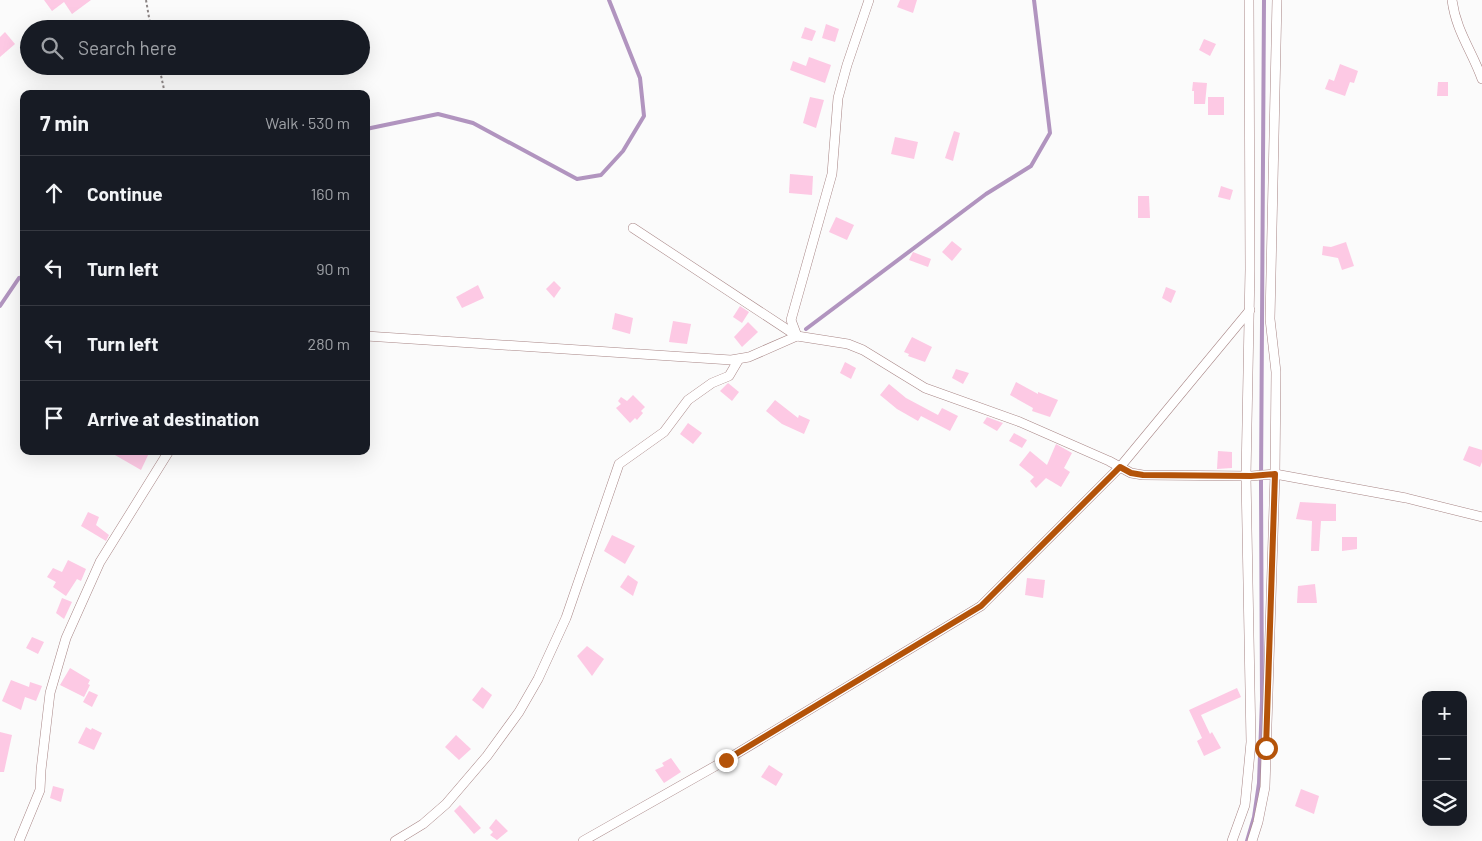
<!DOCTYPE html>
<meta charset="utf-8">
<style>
body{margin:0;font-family:Barlow,sans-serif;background:#20242c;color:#f1f3f6}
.controls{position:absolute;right:15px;bottom:15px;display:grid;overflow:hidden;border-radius:10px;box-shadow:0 5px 20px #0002}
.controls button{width:45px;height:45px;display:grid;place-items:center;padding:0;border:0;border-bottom:1px solid #363941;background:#171b24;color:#f1f3f6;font:25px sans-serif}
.stop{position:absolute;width:15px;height:15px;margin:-11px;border:4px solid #b45309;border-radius:50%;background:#fff}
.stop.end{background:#b45309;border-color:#fff;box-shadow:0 1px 5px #0008}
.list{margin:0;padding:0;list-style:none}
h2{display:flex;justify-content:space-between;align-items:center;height:65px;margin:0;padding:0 20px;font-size:21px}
h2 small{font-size:16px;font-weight:400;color:#9ea1a6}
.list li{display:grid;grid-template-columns:32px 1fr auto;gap:15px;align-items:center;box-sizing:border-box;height:75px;padding:0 20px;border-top:1px solid #363941}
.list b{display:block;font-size:19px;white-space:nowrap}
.list em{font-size:16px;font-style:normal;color:#9ea1a6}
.icon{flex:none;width:28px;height:28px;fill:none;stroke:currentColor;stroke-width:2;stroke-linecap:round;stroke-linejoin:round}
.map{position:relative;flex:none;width:1482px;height:841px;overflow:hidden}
.search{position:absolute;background:#171b24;box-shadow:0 5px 20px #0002;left:20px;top:20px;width:350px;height:55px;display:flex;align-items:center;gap:12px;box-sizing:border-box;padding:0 18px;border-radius:28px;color:#9ea1a6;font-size:19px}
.panel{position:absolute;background:#171b24;box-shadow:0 5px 20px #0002;left:20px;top:90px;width:350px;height:365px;border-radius:10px}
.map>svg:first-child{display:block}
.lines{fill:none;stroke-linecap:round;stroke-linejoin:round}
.stream{stroke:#b194bf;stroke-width:4}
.building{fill:#fdc9e4}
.street-casing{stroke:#a88686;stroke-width:10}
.path{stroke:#8e8787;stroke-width:2;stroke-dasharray:2.5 2.5;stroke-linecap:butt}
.street{stroke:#fff;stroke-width:9}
.route{stroke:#b45309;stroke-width:6}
</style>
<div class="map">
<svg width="1482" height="841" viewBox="0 0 1482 841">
<rect width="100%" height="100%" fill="#fbfbfb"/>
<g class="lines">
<!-- stream -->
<g class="stream">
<polyline points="366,129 438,114 473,123 577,179 601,175 623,151 644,116 640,78 609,0"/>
<polyline points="0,306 19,278 24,277"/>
<polyline points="806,329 986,194 1031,166 1050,133 1034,0"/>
<polyline points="1247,841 1254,817 1259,783 1262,700 1261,484 1264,0"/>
</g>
</g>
<!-- building -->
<g class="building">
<polygon points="44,0 91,0 72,14 64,2 52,11"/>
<polygon points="900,0 917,0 913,13 897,7"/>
<polygon points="826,24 839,29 835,42 822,38"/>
<polygon points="805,27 816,31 812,41 801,38"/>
<polygon points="5,32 15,44 0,57 0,37"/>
<polygon points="1204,39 1216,44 1210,56 1199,50"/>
<polygon points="809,57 831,65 825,83 790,70 793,61 806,66"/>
<polygon points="1340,64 1358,71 1354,83 1350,82 1345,96 1325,89 1329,79 1334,81"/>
<polygon points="1193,82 1207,83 1205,104 1194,104 1194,91 1192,91"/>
<polygon points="1438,82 1448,82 1448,96 1437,96"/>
<polygon points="810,97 824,100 816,128 803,123"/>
<rect x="1208" y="97" width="16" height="18"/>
<polygon points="954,131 960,133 953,161 945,158"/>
<polygon points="895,137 918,142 914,159 891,154"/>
<polygon points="790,174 813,176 812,195 789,193"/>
<polygon points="1221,186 1233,190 1230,200 1218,197"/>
<polygon points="1138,196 1149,196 1150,218 1138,218"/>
<polygon points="836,217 854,225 847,240 829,232"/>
<polygon points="952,241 962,249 952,261 942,252"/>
<polygon points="1346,242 1354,266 1342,270 1338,258 1322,255 1323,246 1331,247"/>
<polygon points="913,252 931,259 928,267 909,260"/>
<polygon points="554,281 561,288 554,298 546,289"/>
<polygon points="478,285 484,298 462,308 456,297"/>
<polygon points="1166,287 1176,291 1171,303 1162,298"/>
<polygon points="740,306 749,312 742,323 733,317"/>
<polygon points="615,313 633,318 630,334 612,329"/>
<polygon points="673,321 691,324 687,344 669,342"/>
<polygon points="748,322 758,332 742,347 734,337"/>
<polygon points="912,337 932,347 925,362 908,356 909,354 904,352"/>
<polygon points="845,362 856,368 851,379 840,373"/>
<polygon points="956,369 969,373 963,384 952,378"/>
<polygon points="1016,382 1038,394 1038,392 1058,400 1050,417 1032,411 1033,408 1010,395"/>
<polygon points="728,383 739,392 732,401 720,391"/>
<polygon points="889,384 906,398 938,415 942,408 958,416 950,431 921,416 918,421 897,409 880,395"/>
<polygon points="633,395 645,407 641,411 643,413 637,420 635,418 630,423 616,408 621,404 618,401 621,397 627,401"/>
<polygon points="775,400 798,418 799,415 810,420 804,434 782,424 766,411"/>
<polygon points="987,417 1003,423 997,431 983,423"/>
<polygon points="688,423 702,433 693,444 680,434"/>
<polygon points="1014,433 1027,440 1022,448 1009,441"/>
<polygon points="1056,444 1072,453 1064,468 1070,472 1061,487 1046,478 1036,488 1030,481 1034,477 1019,465 1030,451 1047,465"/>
<polygon points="1469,446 1482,450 1482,462 1480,467 1463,460"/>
<polygon points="108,451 150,451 141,470"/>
<polygon points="1218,451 1232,452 1232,468 1217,469"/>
<polygon points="1300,502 1336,504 1336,521 1321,521 1319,551 1311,551 1312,521 1296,519"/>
<polygon points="88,512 99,517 96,525 109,535 106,541 81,526"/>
<polygon points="612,535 635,546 625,564 604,551"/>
<polygon points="1342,537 1357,537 1357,549 1342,551"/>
<polygon points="68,560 86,569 81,581 77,579 66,596 53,587 56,582 47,577 53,568 62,572"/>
<polygon points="628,575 638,582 633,596 620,587"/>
<polygon points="1027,578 1045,580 1043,598 1025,595"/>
<polygon points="1315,584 1317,603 1297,603 1298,586"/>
<polygon points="62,598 72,602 64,619 56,613"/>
<polygon points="32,637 44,642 38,654 26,648"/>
<polygon points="587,646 604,659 592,676 577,656"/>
<polygon points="70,668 90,680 88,684 90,685 84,697 60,685"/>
<polygon points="11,680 29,687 30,682 42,686 36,701 25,697 21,710 2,701"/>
<polygon points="482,687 492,695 483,709 472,700"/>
<polygon points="1237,688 1241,697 1201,715 1210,734 1212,732 1221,748 1204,756 1197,741 1202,738 1189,710"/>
<polygon points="89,691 98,695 92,707 83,702"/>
<polygon points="86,727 91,730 92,728 102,733 94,750 78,743"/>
<polygon points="0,732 12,735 4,772 0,772"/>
<polygon points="456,735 471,749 459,760 445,747"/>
<polygon points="671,758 681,772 664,783 655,770 664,766 662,763"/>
<polygon points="769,765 783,774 776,786 761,777"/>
<polygon points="53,786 64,789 61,802 50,798"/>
<polygon points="1301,789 1319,796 1314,814 1295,806"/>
<polygon points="460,805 481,828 474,834 454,811"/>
<polygon points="496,819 508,831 497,840 490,835 493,832 489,828"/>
</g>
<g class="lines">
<!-- street casing -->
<g class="street-casing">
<g id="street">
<polyline points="869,0 847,65 838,98 832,174 791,320 797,336 848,344 863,350 925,388 1020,422 1109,461 1131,473 1143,475 1251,476 1275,474 1406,498 1482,517"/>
<path d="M1452,0C1456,31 1472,51 1482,79"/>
<polyline points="633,228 797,336"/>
<polyline points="366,336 731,360 749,357 797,336"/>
<polyline points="19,841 40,790 41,770 50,693 66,638 100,562 169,451"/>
<polyline points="395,841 423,824 446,804 487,756 519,712 538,679 566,618 619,464 664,432 688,400 712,383 729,376 739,359"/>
<polyline points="583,841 726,760 981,606 1120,467 1250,310"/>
<polyline points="1232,841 1245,805 1251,742 1246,476 1250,269 1249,0"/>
<polyline points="1252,841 1258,822 1265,787 1275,474 1276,372 1270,319 1277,0"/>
</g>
</g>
<!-- path -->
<g class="path">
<polyline points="146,0 151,29"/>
<polyline points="159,66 165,94"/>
</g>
<!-- street -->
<use href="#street" class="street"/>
</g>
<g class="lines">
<!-- route -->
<polyline class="route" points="726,760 981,606 1120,467 1131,473 1143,475 1251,476 1275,474 1266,748"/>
</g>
</svg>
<div class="controls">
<button>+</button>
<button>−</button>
<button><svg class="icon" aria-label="layers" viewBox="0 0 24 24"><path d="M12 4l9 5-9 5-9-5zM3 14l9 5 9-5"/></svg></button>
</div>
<div class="stop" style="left:1266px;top:748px"></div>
<div class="stop end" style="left:726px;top:760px"></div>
<div class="search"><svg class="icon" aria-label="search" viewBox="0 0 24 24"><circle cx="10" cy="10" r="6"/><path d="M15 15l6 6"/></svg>Search here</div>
<section class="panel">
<h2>7 min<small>Walk · 530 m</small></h2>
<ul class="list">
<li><svg class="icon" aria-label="ahead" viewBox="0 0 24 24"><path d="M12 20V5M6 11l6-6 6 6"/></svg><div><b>Continue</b></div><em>160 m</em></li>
<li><svg class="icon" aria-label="left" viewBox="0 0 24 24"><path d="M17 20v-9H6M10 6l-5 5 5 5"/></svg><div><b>Turn left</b></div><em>90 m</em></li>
<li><svg class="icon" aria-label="left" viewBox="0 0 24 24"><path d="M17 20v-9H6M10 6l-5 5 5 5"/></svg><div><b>Turn left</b></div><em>280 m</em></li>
<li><svg class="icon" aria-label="arrive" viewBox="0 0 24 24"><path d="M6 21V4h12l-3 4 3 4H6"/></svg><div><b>Arrive at destination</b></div></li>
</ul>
</section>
</div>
